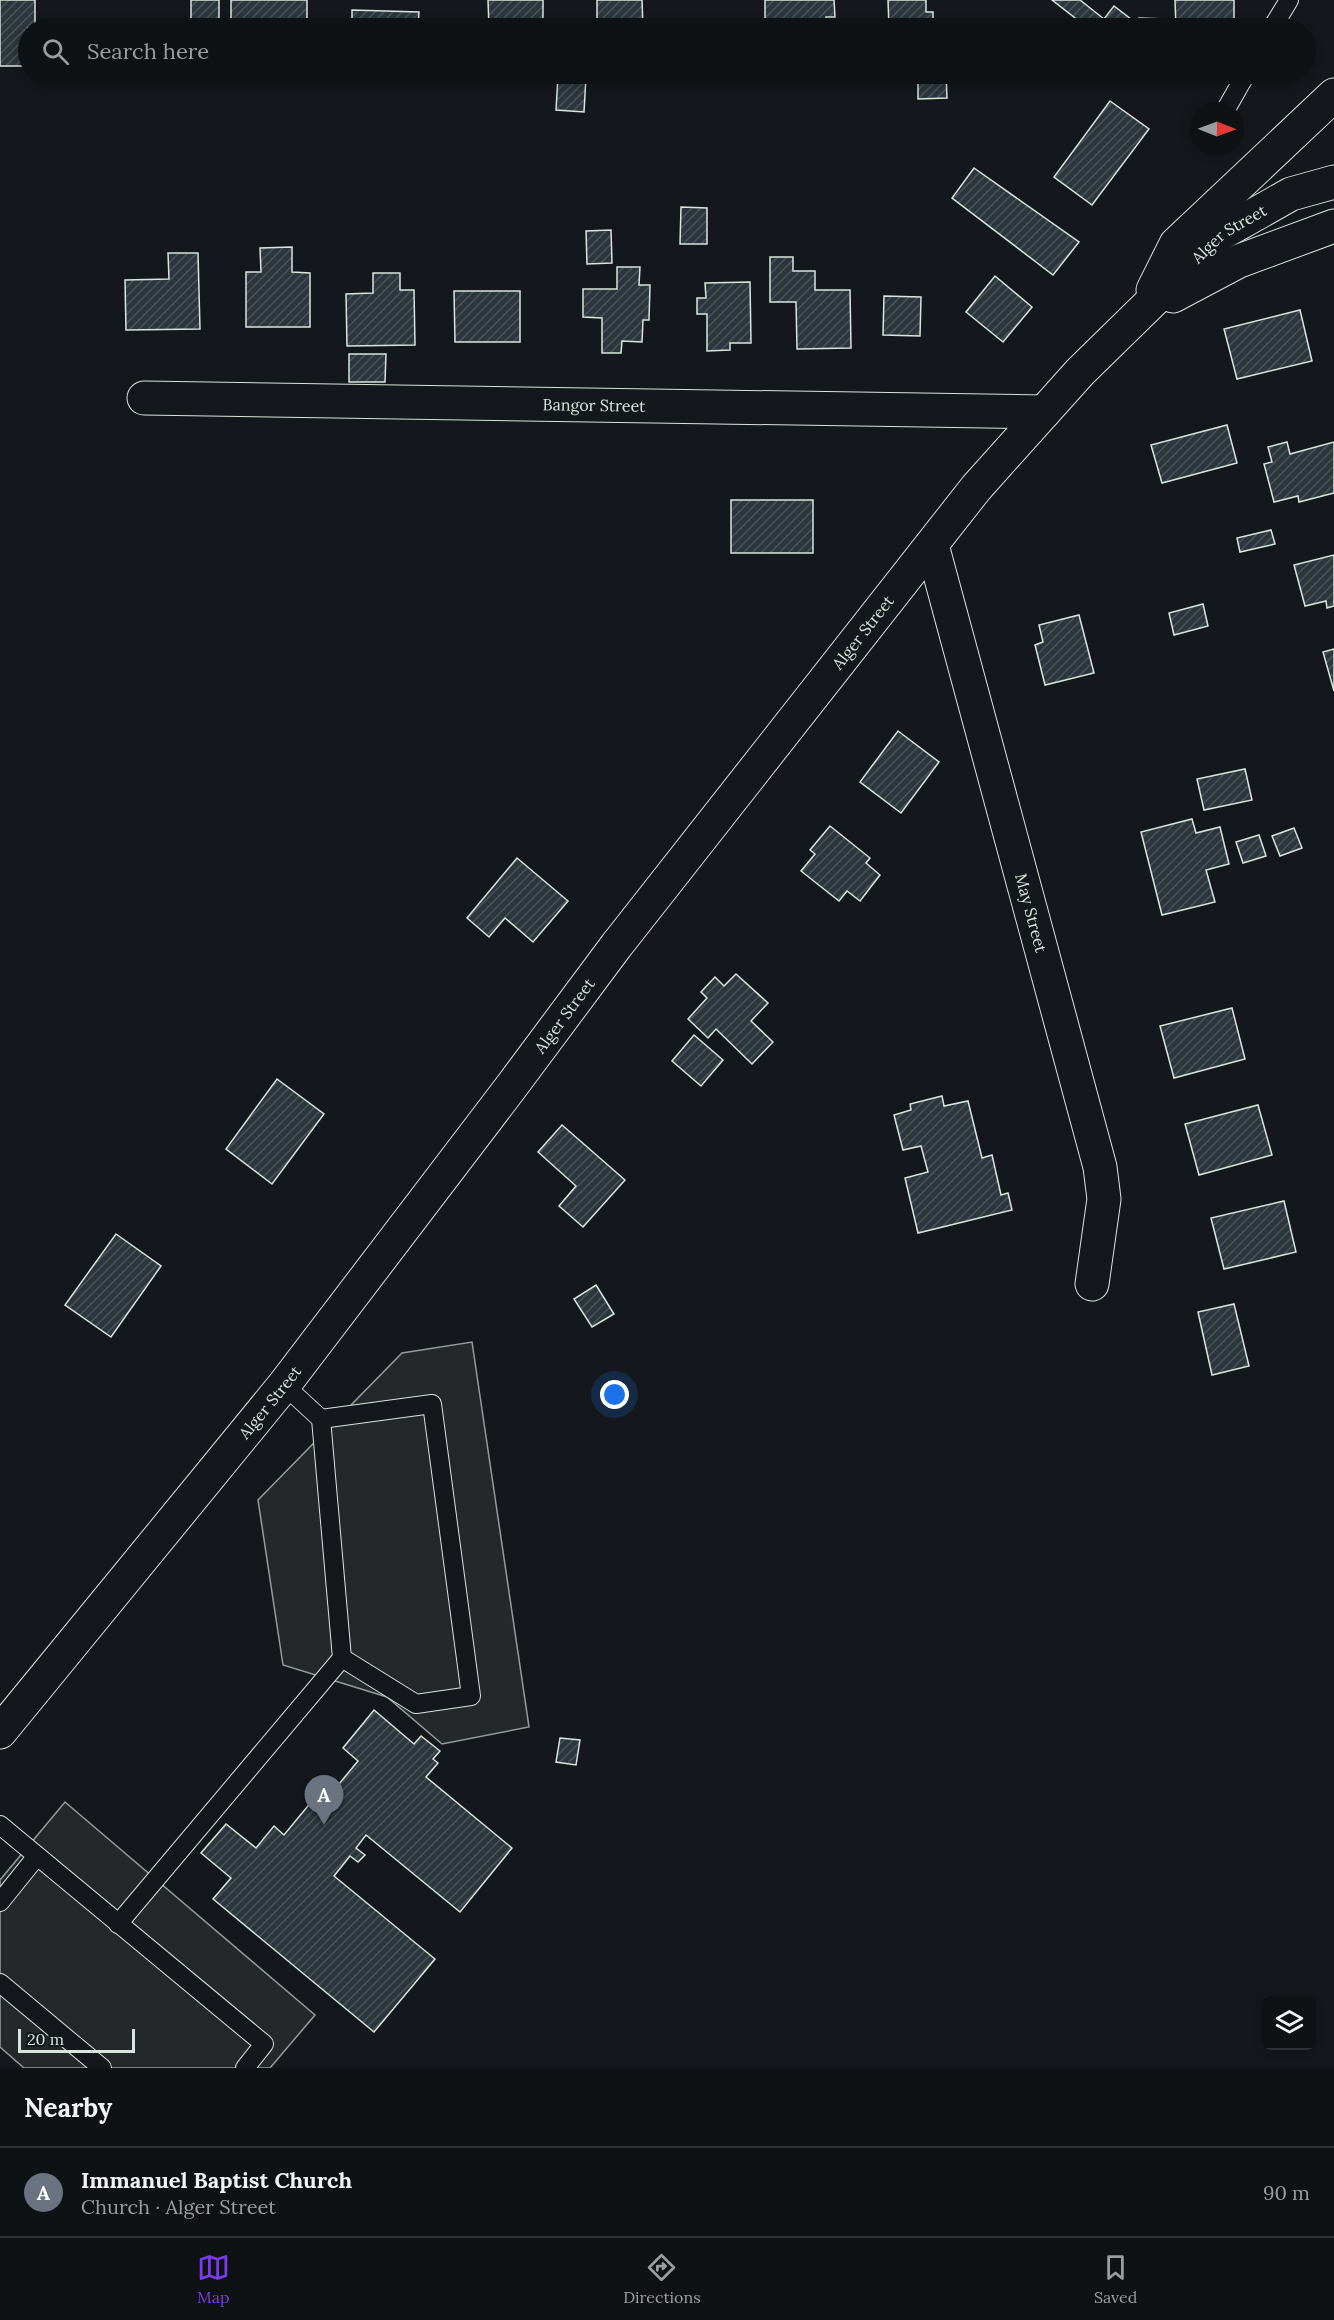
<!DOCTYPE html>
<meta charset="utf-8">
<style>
body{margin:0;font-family:Lora,serif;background:#1d2022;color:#f1f3f6}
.controls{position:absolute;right:18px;bottom:18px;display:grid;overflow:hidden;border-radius:9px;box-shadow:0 3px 9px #0003}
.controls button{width:54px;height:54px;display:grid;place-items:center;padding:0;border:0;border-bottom:2px solid #2f3234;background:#0f1215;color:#f1f3f6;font:30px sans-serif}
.compass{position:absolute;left:1190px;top:102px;width:54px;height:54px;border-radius:50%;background:#0f1215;box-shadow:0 3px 9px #0003;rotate:91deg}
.scale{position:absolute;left:18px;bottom:15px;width:117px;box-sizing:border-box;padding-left:6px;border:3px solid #d8e6dc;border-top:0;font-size:16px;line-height:21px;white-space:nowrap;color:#d8e6dc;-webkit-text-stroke:4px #14181c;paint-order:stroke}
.you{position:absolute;left:615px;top:1395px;width:21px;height:21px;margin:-15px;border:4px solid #fff;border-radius:50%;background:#1a73e8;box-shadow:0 0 0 9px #1a73e833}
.badge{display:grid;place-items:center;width:39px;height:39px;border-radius:50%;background:#7c3aed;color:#fff;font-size:20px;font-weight:700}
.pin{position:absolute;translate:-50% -50px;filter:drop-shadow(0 2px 3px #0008)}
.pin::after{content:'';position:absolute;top:32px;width:21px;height:18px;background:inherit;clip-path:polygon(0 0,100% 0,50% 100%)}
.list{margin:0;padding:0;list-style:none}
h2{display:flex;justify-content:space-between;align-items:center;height:78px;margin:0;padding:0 24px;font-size:26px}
h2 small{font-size:20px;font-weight:400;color:#9b9ea0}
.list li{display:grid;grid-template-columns:39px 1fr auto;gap:18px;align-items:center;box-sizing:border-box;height:90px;padding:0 24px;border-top:2px solid #2f3234}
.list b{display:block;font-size:22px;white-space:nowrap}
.list p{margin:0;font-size:20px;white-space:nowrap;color:#9b9ea0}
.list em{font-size:20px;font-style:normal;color:#9b9ea0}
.icon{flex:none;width:33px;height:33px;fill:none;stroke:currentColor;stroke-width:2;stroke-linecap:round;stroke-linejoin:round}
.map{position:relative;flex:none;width:1334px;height:2068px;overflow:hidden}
.search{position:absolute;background:#0f1215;box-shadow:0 3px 9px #0003;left:18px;right:18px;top:18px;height:66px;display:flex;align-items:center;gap:15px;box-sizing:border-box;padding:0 21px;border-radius:33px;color:#9b9ea0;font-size:22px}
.sheet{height:168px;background:#0f1215}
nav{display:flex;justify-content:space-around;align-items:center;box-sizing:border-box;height:84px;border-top:2px solid #2f3234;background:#0f1215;font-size:16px;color:#9b9ea0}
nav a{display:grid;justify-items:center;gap:3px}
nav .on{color:#7c3aed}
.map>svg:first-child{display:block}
.parking{fill:#24282b;stroke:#939e99;stroke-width:1.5}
.building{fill:url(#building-hatch);stroke:#d8e6dc;stroke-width:1.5}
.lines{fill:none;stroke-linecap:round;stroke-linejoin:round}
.lane-casing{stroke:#d8e6dc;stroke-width:20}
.street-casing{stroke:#d8e6dc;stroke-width:35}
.secondary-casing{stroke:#d8e6dc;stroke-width:35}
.lane{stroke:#14181c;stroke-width:18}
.street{stroke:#14181c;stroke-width:33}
.secondary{stroke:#14181c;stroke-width:33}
.labels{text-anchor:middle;stroke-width:4.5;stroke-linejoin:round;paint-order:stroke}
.street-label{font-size:16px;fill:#d8e6dc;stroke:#14181c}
</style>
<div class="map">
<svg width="1334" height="2068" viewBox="0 0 1334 2068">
<defs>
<pattern id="building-hatch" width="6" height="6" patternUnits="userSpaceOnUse" patternTransform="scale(1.5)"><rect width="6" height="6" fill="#2c363c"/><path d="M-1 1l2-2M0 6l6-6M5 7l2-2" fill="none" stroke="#4a5358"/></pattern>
</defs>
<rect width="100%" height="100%" fill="#14181c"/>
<!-- parking -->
<g class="parking">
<polygon points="472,1342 529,1727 442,1744 387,1697 283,1665 258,1500 402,1353"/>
<polygon points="65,1802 315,2015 270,2068 24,2068 0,2047 0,1880"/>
</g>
<!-- building -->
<g class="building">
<polygon points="0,0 35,0 35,28 28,28 28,66 0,66"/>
<rect x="191" y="0" width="28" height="28"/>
<rect x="231" y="0" width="76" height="28"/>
<polygon points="488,0 543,0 543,28 489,28"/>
<polygon points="597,0 642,0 643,28 597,28"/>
<polygon points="765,0 834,0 835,17 826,17 826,28 765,28"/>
<polygon points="888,0 926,0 926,12 933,12 933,24 939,24 939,28 889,28"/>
<polygon points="1052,0 1080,0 1104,19 1114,6 1136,23 1132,28 1088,28"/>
<polygon points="1175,0 1234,0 1234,24 1225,24 1225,28 1176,28"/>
<polygon points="352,10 419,12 418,28 352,28"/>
<polygon points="1139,18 1167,19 1167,28 1139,28"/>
<polygon points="546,22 568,23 568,28 546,28"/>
<polygon points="918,74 946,74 947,98 918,99"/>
<polygon points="558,76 586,77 584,112 556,110"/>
<polygon points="1110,101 1149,129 1092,205 1054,177"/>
<polygon points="974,168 1079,242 1053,275 952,198"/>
<polygon points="681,207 707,208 707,244 680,244"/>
<polygon points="611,230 612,263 587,264 586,231"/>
<polygon points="292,247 292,272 310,273 310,327 246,327 246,272 261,272 260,248"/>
<polygon points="168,253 198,253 200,329 126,330 125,280 169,279"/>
<polygon points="770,257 793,257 793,271 815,271 815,290 850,290 851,348 797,349 796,302 770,302"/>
<polygon points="617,267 640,267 639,285 650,285 649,320 643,320 642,342 622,341 621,353 602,353 602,318 583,317 583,289 617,289"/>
<polygon points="373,273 400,273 400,290 414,290 415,345 347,346 346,294 373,293"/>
<polygon points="995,276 1032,307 1003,342 966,312"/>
<polygon points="750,282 751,343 730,343 730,350 707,351 707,314 697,314 697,298 706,298 705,283"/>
<polygon points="454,291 520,291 520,342 455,342"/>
<polygon points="884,296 921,297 920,336 883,335"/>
<polygon points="1300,310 1312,361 1237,379 1224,329"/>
<polygon points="349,354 386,354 385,382 349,382"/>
<polygon points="1227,425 1237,463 1162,483 1151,445"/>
<polygon points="1287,442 1290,454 1334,442 1334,493 1299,502 1298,496 1274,502 1264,464 1272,462 1268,447"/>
<rect x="731" y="500" width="82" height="53"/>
<polygon points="1271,530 1275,544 1240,552 1237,538"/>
<polygon points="1334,555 1334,606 1327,608 1326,601 1305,606 1294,565"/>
<polygon points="1203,604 1208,626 1174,635 1169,613"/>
<polygon points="1079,615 1094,673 1045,685 1035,645 1043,642 1039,625"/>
<polygon points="1334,649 1334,691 1323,652"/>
<polygon points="898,731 939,762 901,813 860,782"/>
<polygon points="1245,769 1252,800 1204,810 1197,779"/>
<polygon points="1192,819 1196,833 1220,827 1229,864 1206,870 1215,902 1162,915 1141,832"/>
<polygon points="830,826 870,858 866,863 880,875 860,901 847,891 839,901 801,871 815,854 810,850"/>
<polygon points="1294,828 1302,848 1280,856 1272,836"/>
<polygon points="1259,835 1266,856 1243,863 1236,842"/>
<polygon points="517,858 568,901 533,942 505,918 489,937 467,918"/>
<polygon points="736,974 768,1003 751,1021 773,1042 752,1064 716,1029 708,1038 688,1019 707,998 701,992 715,977 724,986"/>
<polygon points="1232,1008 1245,1059 1174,1078 1160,1026"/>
<polygon points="694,1035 723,1060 701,1086 672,1061"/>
<polygon points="277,1079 324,1114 272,1184 226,1149"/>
<polygon points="942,1096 944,1106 968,1101 982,1158 992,1155 1001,1195 1008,1193 1012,1210 918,1233 905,1178 928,1172 921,1146 903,1150 894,1115 911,1110 910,1104"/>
<polygon points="1258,1105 1272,1155 1199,1175 1185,1124"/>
<polygon points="562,1125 625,1180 583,1227 559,1206 576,1186 538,1152"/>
<polygon points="1284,1201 1296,1252 1224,1269 1211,1218"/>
<polygon points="116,1234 161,1266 111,1337 65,1305"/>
<polygon points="596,1285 614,1314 592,1327 574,1299"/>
<polygon points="1234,1304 1249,1366 1212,1375 1198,1312"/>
<polygon points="374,1710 414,1744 421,1736 440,1751 433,1759 438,1763 426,1777 512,1848 460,1912 366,1835 356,1848 365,1855 358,1862 350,1856 334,1876 435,1959 374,2032 213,1899 231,1878 201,1853 226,1824 256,1848 274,1826 284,1835 326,1784 334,1790 358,1761 343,1748"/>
<polygon points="560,1738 580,1740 576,1765 556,1762"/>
</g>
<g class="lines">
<!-- lane casing -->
<g class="lane-casing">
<g id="lane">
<polyline points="1272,28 1289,0"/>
<polyline points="1225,111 1246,74"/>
<polyline points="321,1419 432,1404 471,1696 416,1704 342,1658"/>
<polyline points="0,1825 264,2044 245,2068"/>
<polyline points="0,1902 37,1856"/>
<polyline points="118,1924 342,1658 321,1419 284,1385"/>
<polyline points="0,1983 102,2068"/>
</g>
</g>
<!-- street casing -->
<g class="street-casing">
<g id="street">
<path id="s1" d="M144,398L1044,412"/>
<path id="s2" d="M932,545L1100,1167L1104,1199L1092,1284"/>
</g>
</g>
<!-- secondary casing -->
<g class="secondary-casing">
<g id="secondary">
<polyline points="1153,290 1176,244 1334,95"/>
<polyline points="1173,296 1239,261 1334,226"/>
<path id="s3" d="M0,1732L284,1385L511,1087L616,946L976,488L1080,372L1222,233L1291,194L1334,182"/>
</g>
</g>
<!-- lane -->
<use href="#lane" class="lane"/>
<!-- street -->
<use href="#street" class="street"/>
<!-- secondary -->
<use href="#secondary" class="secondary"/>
</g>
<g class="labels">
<!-- street labels -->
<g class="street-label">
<text dy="6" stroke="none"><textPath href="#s3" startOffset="1941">Alger Street</textPath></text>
<text dy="6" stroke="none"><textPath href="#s1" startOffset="450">Bangor Street</textPath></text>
<text dy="6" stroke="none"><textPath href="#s3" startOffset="1398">Alger Street</textPath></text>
<text dy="6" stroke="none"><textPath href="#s2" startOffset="381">May Street</textPath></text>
<text dy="6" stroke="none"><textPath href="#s3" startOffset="912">Alger Street</textPath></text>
<text dy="6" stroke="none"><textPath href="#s3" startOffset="426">Alger Street</textPath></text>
</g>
</g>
</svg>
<div class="controls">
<button><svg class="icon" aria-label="layers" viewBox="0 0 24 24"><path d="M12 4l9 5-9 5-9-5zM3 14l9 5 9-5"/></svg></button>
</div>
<svg class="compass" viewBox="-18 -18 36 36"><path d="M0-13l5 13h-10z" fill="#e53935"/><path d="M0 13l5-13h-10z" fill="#9b9ea0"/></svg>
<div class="scale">20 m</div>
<div class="you"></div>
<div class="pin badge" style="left:324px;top:1825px;background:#6b7280">A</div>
<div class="search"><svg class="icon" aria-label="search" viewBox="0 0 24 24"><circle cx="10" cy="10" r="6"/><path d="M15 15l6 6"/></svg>Search here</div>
</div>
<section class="sheet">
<h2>Nearby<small></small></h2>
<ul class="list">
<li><span class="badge" style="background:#6b7280">A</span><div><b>Immanuel Baptist Church</b><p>Church · Alger Street</p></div><em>90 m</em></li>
</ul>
</section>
<nav>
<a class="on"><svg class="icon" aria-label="map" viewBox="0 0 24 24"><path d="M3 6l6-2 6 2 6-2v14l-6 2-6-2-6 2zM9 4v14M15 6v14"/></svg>Map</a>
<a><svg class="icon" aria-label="directions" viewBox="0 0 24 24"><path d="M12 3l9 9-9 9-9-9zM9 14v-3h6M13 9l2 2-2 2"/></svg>Directions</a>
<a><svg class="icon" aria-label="saved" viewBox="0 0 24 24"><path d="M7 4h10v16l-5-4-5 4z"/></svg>Saved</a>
</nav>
